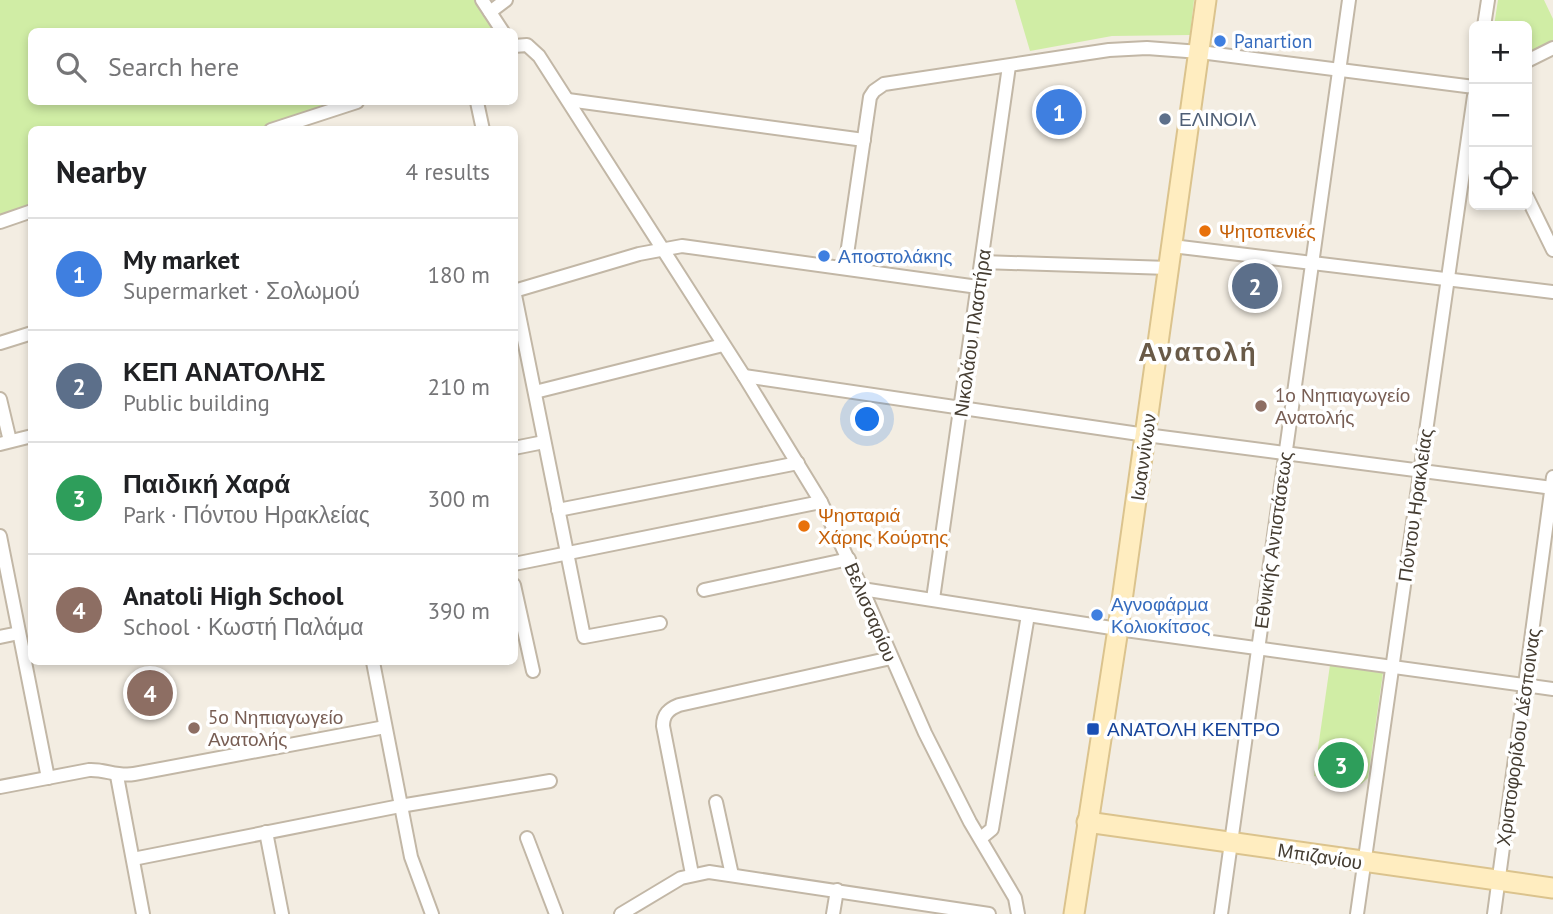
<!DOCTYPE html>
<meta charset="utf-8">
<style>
body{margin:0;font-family:"PT Sans",sans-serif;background:#f2f2f2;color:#202124}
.controls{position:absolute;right:21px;top:21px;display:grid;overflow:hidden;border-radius:10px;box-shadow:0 4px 10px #0003}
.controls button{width:63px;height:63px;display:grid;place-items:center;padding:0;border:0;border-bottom:2px solid #e0e0e0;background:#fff;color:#202124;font:35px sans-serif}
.you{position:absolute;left:868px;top:420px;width:24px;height:24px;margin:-18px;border:5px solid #fff;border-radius:50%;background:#1a73e8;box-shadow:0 0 0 10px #1a73e833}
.badge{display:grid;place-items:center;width:46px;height:46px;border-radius:50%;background:#1a73e8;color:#fff;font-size:23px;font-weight:700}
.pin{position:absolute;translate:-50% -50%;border:4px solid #fff;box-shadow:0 2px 7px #0006}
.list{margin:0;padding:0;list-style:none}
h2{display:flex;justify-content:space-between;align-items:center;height:91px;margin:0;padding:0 28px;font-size:30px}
h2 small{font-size:23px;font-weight:400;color:#757577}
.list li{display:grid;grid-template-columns:46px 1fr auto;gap:21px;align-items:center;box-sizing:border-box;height:112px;padding:0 28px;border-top:2px solid #e0e0e0}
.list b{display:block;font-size:26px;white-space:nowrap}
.list p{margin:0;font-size:23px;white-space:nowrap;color:#757577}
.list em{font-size:23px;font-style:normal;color:#757577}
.icon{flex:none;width:38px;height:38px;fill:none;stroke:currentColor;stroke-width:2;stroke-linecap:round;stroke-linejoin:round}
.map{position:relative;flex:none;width:1553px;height:914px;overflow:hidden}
.search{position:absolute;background:#fff;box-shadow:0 4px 10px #0003;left:28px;top:28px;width:490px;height:77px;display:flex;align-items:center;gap:18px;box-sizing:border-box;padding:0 24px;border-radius:10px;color:#757577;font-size:26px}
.panel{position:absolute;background:#fff;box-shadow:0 4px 10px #0003;left:28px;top:126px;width:490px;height:539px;border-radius:10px}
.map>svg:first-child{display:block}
.green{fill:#d0eda5}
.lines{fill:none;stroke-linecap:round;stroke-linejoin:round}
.street-casing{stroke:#c2b7a6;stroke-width:16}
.secondary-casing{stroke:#dbc38d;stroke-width:23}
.street{stroke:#fff;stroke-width:12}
.secondary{stroke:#ffedc0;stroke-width:19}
.shop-dot{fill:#3f7fe0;stroke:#fff;stroke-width:2.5}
.service-dot{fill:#5c6f8a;stroke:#fff;stroke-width:2.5}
.food-dot{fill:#e8710a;stroke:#fff;stroke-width:2.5}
.education-dot{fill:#8d6e63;stroke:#fff;stroke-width:2.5}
.transit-dot{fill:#1a4fb4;stroke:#fff;stroke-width:2.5}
.labels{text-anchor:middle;stroke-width:7;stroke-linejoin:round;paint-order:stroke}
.shop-label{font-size:19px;fill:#366cbe;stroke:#fff;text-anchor:start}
.service-label{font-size:19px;fill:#4e5e75;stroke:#fff;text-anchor:start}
.food-label{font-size:19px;fill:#c56008;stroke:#fff;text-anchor:start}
.street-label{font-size:19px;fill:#453d32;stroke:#fff}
.education-label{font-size:19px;fill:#785e54;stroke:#fff;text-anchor:start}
.transit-label{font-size:19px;fill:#164399;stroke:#fff;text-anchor:start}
.district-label{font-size:26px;font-weight:bold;letter-spacing:2px;fill:#695a48;stroke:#fff}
</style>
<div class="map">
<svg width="1553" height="914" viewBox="0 0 1553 914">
<rect width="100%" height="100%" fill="#f3ede2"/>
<!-- green -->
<g class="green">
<polygon points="0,0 474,0 498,31 32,32 32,102 340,102 255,129 32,130 31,204 0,215"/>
<polygon points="1015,0 1194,0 1190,35 1112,36 1030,51"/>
<polygon points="1498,0 1544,0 1553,19 1553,43 1527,56 1527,26 1494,26"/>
<polygon points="1330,665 1383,673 1368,778 1361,784 1314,776"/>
</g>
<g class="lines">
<!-- street casing -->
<g class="street-casing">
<g id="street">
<polyline points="482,0 503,32"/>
<polyline points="490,12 506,0"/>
<polyline points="1484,26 1488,0"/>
<polyline points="514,46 527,45 539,56 744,376 821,502 862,589 925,733 970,822 1015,898 1018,914"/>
<polyline points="1527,61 1553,48"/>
<polyline points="568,100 864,140"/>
<polyline points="477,102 483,130"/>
<polyline points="271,130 357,102"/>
<polyline points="1527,197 1553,250"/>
<polyline points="0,222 32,211"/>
<polyline points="1172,246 1553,292"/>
<polyline points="982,262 1169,268"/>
<polyline points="845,268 870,97 874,91 884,84 1109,50 1147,48 1200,52 1474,87"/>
<polyline points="514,290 584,637 660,623"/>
<polyline points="514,291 639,254 682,246 978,287"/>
<polyline points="0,343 32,333"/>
<polyline points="744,376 1146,435 1553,488"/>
<polyline points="535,392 723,345"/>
<polyline points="0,399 10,441"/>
<polyline points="0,444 32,436"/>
<polyline points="514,448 544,442"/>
<polyline points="558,510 798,463"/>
<polyline points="0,536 48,778"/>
<polyline points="514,564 821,502"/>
<polyline points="514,585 533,671"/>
<polyline points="862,589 1118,629 1553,689"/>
<polyline points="704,590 849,559"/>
<polyline points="933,599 1009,66"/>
<polyline points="0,637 19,633"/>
<polyline points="373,662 411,857 432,914"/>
<polyline points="117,776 143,914"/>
<path d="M0,787L89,770C105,769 117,777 134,774L385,727"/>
<polyline points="716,802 732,875"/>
<polyline points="266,832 282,914"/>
<polyline points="527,838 556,914"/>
<polyline points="981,838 992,829 1028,615"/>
<polyline points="133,859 400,806 550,781"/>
<path d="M692,874L663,726C663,714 669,709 679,705L891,658"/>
<polyline points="621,914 681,878 709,872 989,914"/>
<polyline points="833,914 837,890"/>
<polyline points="1221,914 1349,0"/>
<polyline points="1357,914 1474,96"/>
<polyline points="1494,914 1553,477"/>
</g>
</g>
<!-- secondary casing -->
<g class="secondary-casing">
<g id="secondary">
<polyline points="1087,822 1553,888"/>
<polyline points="1074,914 1118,629 1206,0"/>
</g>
</g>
<!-- street -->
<use href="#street" class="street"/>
<!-- secondary -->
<use href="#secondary" class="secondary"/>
</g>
<!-- markers -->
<g class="shop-dot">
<circle cx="1220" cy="41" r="7"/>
<circle cx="824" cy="256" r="7"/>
<circle cx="1097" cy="615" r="7"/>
</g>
<circle class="service-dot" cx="1165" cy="119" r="7"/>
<g class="food-dot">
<circle cx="1205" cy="231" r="7"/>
<circle cx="804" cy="526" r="7"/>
</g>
<g class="education-dot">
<circle cx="1261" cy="406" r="7"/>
<circle cx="194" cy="728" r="7"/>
</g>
<rect class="transit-dot" x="1086" y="722" width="14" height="14" rx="3.5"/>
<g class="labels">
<!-- shop labels -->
<g class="shop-label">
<text x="1234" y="48">Panartion</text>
<text x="838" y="263">Αποστολάκης</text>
<text x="1111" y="611">Αγνοφάρμα<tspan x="1111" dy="22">Κολιοκίτσος</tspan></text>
</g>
<!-- service labels -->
<g class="service-label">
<text x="1179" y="126">ΕΛΙΝΟΙΛ</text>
</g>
<!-- food labels -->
<g class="food-label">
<text x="1219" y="238">Ψητοπενιές</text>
<text x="818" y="522">Ψησταριά<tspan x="818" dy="22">Χάρης Κούρτης</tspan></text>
</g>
<!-- street labels -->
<g class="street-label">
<text transform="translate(972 333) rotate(-82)" y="7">Νικολάου Πλαστήρα</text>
<text transform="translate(1143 457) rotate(-82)" y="7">Ιωαννίνων</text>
<text transform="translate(1415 505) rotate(-82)" y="7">Πόντου Ηρακλείας</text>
<text transform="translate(1273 540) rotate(-82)" y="7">Εθνικής Αντιστάσεως</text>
<text transform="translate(871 612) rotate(67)" y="7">Βελισσαρίου</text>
<text transform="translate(1518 737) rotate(-82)" y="7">Χριστοφορίδου Δέσποινας</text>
<text transform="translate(1320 856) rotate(9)" y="7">Μπιζανίου</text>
</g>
<!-- education labels -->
<g class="education-label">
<text x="1275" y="402">1ο Νηπιαγωγείο<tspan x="1275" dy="22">Ανατολής</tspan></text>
<text x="208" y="724">5ο Νηπιαγωγείο<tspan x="208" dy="22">Ανατολής</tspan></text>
</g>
<!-- transit labels -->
<g class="transit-label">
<text x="1107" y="736">ΑΝΑΤΟΛΗ ΚΕΝΤΡΟ</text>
</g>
<!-- district labels -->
<g class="district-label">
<text x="1198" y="361">Ανατολή</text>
</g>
</g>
</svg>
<div class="controls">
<button>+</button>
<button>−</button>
<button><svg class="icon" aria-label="locate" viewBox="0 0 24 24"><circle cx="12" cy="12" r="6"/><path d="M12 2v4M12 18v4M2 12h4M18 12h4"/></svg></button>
</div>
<div class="you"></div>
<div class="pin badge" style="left:1059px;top:112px;background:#3f7fe0">1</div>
<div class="pin badge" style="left:1255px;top:286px;background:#5c6f8a">2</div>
<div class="pin badge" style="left:1341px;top:765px;background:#2e9e5b">3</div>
<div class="pin badge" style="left:150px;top:693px;background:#8d6e63">4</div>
<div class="search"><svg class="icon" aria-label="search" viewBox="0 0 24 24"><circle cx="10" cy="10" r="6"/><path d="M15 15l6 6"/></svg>Search here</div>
<section class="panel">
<h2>Nearby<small>4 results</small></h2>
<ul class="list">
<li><span class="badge" style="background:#3f7fe0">1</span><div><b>My market</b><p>Supermarket · Σολωμού</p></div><em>180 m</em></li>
<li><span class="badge" style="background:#5c6f8a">2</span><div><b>ΚΕΠ ΑΝΑΤΟΛΗΣ</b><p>Public building</p></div><em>210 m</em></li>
<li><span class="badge" style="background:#2e9e5b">3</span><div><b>Παιδική Χαρά</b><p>Park · Πόντου Ηρακλείας</p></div><em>300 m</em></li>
<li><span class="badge" style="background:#8d6e63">4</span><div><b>Anatoli High School</b><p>School · Κωστή Παλάμα</p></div><em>390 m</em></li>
</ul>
</section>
</div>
